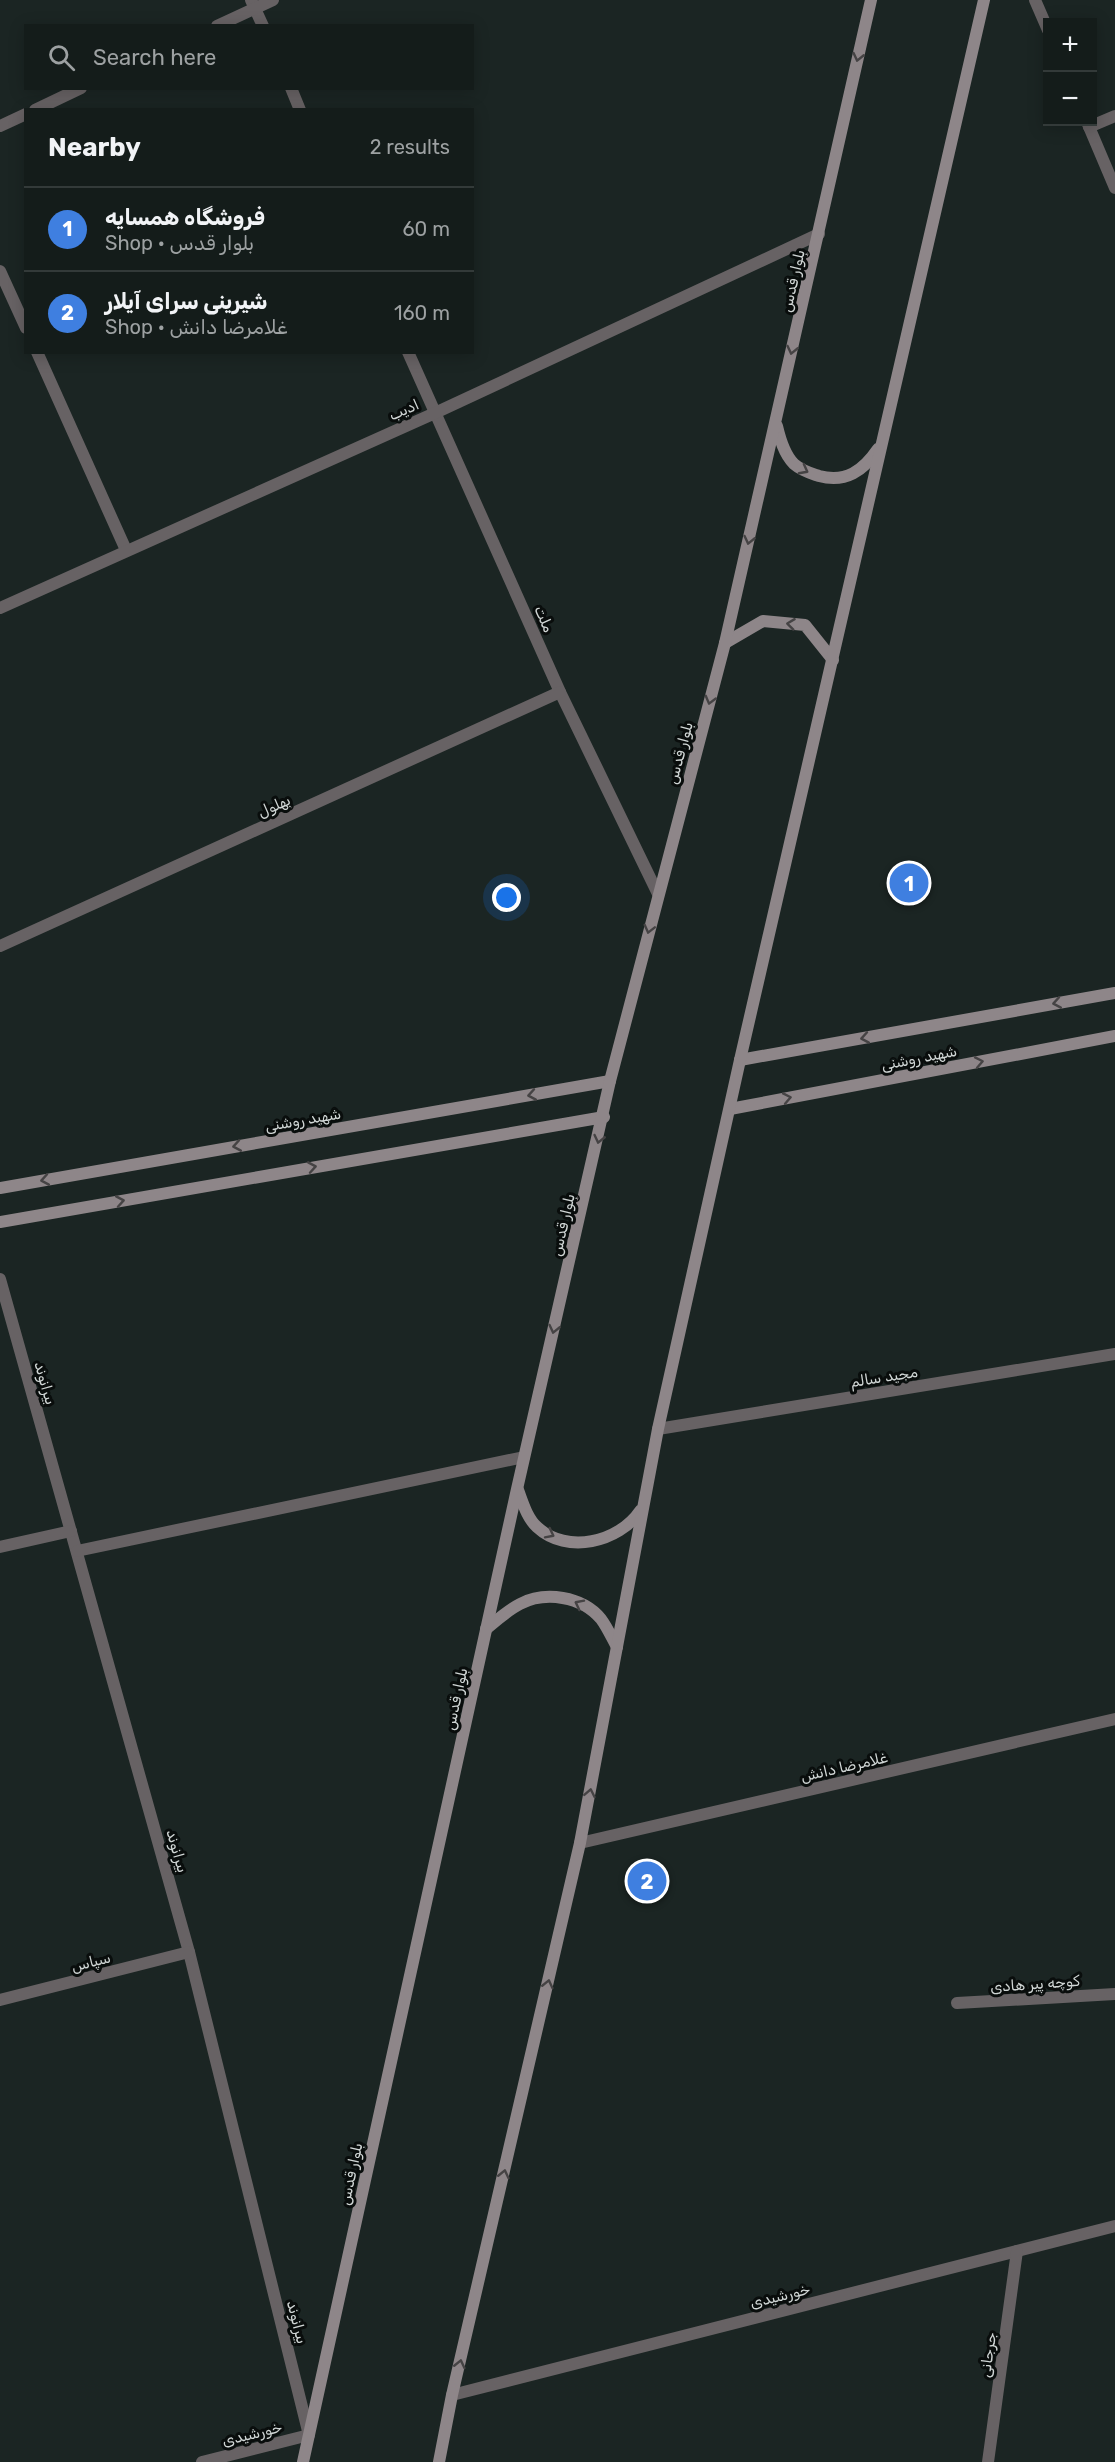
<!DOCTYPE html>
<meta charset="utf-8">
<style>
body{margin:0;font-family:Rubik,Cairo,sans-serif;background:#212927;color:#f1f3f6}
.controls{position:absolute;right:18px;top:18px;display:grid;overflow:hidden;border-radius:0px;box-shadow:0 3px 15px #0003}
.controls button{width:54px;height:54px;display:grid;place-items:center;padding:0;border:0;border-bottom:2px solid #333a39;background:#141c1a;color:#f1f3f6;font:30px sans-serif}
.you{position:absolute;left:507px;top:898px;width:21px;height:21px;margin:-15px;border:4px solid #fff;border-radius:50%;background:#1a73e8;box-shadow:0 0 0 9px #1a73e833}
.badge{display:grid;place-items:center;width:39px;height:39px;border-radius:50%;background:#0f766e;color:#fff;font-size:20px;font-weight:700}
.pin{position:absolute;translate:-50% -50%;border:3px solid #fff;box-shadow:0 2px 6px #0006}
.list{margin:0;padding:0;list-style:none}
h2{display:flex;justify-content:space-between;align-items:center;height:78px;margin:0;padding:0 24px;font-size:26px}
h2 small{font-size:20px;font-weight:400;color:#9da1a2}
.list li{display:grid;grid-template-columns:39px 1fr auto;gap:18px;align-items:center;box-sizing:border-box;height:84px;padding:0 24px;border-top:2px solid #333a39}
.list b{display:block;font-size:22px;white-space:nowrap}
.list p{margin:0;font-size:20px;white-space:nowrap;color:#9da1a2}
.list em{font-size:20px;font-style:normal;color:#9da1a2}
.icon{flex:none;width:33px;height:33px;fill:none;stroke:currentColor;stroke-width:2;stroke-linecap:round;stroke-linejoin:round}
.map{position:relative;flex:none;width:1115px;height:2462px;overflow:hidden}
.search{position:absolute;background:#141c1a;box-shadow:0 3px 15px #0003;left:24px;top:24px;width:450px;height:66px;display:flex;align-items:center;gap:15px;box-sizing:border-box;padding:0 21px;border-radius:0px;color:#9da1a2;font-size:22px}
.panel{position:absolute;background:#141c1a;box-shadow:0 3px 15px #0003;left:24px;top:108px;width:450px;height:246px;border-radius:0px}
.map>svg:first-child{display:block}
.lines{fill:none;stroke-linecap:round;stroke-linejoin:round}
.lane{stroke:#676264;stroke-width:12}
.street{stroke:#676264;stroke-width:12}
.secondary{stroke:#8e8689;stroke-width:12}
.oneway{stroke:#454344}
.labels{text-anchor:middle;stroke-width:6;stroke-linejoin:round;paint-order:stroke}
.street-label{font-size:15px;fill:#d0d6d5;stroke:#090d0c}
</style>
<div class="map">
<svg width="1115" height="2462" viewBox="0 0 1115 2462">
<rect width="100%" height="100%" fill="#1b2523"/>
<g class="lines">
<!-- lane -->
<g class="lane">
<polyline points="0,271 26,328"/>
<polyline points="37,352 126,550"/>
</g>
<!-- street -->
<g class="street">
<polyline points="251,0 263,26"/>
<polyline points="1035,0 1048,30"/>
<polyline points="217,26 273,0"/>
<polyline points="291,88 300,110"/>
<polyline points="35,110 81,88"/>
<polyline points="1087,122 1115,188"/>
<polyline points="0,126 26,114"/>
<polyline points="1089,127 1115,116"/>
<polyline points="408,352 560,692 658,894"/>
<polyline points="0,608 435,413 819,234"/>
<polyline points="0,946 560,692"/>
<polyline points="0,1279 189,1952 309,2435 202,2462"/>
<polyline points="658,1429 1115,1354"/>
<polyline points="0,1547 71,1531"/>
<polyline points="77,1551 524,1457"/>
<polyline points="580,1843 1115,1719"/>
<polyline points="0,2000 189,1952"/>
<polyline points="957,2003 1115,1994"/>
<polyline points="452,2395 1115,2226"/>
<polyline points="988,2462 1017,2251"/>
</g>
<!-- secondary -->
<g class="secondary">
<path d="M777,426C780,439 784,454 794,464C802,471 810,473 819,476C846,483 863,471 878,449"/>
<polyline points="725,643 763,621 805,625 833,660"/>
<polyline points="740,1060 1115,993"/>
<polyline points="730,1109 1115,1036"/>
<polyline points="0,1188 610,1081"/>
<polyline points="0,1222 604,1117"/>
<path d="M518,1490C523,1503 527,1518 537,1527C567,1555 619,1542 640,1511"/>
<path d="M486,1629C497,1620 508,1610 520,1604C545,1591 582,1596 601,1619C607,1627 612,1638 617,1647"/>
<polyline points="303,2462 517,1489 610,1081 725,643 871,0"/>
<polyline points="439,2462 452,2395 580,1843 658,1429 740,1060 984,0"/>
</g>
</g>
<!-- one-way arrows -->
<defs><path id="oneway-chevron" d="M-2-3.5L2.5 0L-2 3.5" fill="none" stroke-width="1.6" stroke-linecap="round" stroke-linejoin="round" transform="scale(1.5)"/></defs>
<g class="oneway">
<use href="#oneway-chevron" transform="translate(858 57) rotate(103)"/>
<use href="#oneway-chevron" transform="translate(792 350) rotate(103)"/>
<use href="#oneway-chevron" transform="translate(804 470) rotate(28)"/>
<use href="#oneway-chevron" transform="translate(749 540) rotate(103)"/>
<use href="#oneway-chevron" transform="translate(791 624) rotate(-173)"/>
<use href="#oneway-chevron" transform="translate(710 700) rotate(105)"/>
<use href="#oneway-chevron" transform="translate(649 929) rotate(104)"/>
<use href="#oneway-chevron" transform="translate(1057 1003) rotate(170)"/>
<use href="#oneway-chevron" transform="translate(865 1038) rotate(170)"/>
<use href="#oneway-chevron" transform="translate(979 1062) rotate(-11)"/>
<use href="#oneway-chevron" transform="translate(532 1095) rotate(170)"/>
<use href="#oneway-chevron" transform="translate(787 1098) rotate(-11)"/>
<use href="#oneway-chevron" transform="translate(599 1139) rotate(103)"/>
<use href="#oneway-chevron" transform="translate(237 1146) rotate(170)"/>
<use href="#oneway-chevron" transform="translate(312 1167) rotate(-10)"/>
<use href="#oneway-chevron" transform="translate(45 1180) rotate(170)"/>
<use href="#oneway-chevron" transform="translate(120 1201) rotate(-10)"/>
<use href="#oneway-chevron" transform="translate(554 1329) rotate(103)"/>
<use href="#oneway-chevron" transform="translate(550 1534) rotate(27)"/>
<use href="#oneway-chevron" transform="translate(579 1604) rotate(-153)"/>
<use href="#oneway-chevron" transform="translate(590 1793) rotate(-79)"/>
<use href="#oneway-chevron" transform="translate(548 1984) rotate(-77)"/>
<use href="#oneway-chevron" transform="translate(504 2174) rotate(-77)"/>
<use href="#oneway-chevron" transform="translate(460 2364) rotate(-77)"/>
</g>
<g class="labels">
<!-- street labels -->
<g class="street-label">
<text transform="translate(793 281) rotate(-77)" y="5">بلوار قدس</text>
<text transform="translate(404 410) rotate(-24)" y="5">ادیب</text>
<text transform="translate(544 619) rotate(66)" y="5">ملت</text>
<text transform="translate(680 753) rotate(-75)" y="5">بلوار قدس</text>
<text transform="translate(274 806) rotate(-24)" y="5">بهلول</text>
<text transform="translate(919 1058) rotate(-11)" y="5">شهید روشنی</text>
<text transform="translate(303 1120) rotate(-10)" y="5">شهید روشنی</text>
<text transform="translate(563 1225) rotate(-77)" y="5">بلوار قدس</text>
<text transform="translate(884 1377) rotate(-9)" y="5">مجید سالم</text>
<text transform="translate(45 1383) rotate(74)" y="5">بیرانوند</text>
<text transform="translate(456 1699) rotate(-78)" y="5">بلوار قدس</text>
<text transform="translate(844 1767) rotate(-13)" y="5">غلامرضا دانش</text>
<text transform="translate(177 1851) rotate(74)" y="5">بیرانوند</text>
<text transform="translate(91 1962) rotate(-14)" y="5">سپاس</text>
<text transform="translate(1035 1984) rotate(-4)" y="5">کوچه پیر هادی</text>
<text transform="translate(351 2174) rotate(-78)" y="5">بلوار قدس</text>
<text transform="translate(780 2296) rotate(-14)" y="5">خورشیدی</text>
<text transform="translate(297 2322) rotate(76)" y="5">بیرانوند</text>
<text transform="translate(988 2355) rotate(-82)" y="5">جرجانی</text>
<text transform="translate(252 2434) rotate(-14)" y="5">خورشیدی</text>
</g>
</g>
</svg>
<div class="controls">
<button>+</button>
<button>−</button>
</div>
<div class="you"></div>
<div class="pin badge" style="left:909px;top:883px;background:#3f7fe0">1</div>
<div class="pin badge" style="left:647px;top:1881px;background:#3f7fe0">2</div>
<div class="search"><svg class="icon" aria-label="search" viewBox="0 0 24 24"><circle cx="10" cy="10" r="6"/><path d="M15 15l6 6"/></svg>Search here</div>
<section class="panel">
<h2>Nearby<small>2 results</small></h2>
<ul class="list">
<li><span class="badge" style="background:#3f7fe0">1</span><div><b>فروشگاه همسایه</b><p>Shop · بلوار قدس</p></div><em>60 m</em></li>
<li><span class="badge" style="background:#3f7fe0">2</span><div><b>شیرینی سرای آیلار</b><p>Shop · غلامرضا دانش</p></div><em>160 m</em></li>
</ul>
</section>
</div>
